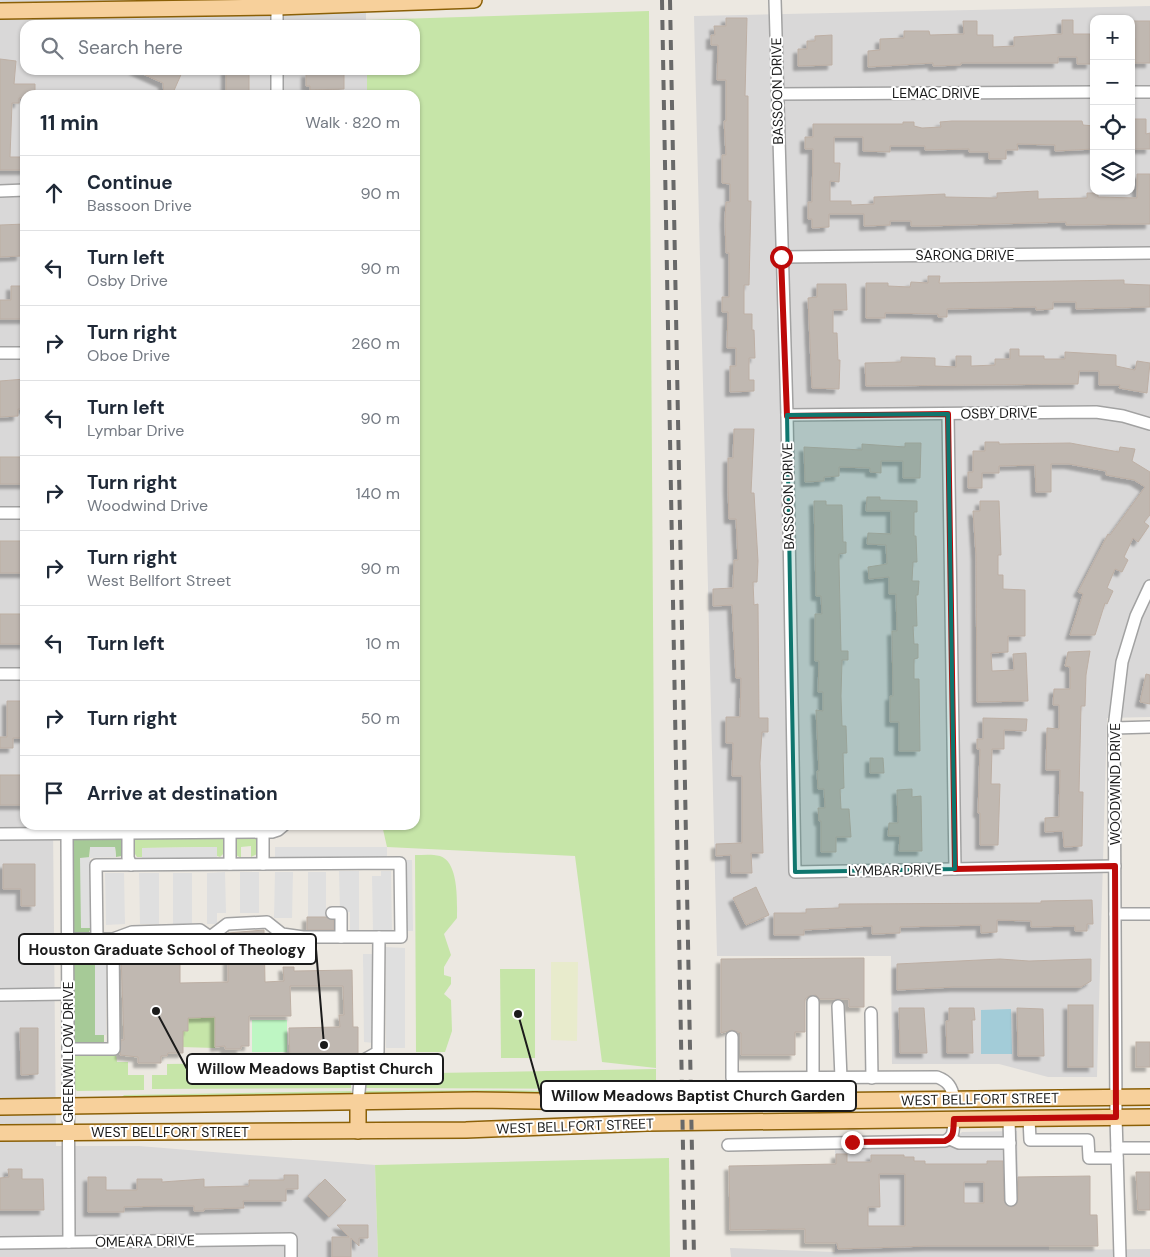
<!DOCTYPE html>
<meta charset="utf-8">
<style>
body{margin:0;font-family:"DM Sans",sans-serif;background:#f6f6f7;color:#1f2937}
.controls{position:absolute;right:15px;top:15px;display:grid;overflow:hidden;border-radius:10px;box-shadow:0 1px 4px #0004}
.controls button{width:45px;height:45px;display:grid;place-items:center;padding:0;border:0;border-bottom:1px solid #e0e1e3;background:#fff;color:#1f2937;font:25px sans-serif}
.stop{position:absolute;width:15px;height:15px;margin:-11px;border:4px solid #bd0a09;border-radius:50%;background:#fff}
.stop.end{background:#bd0a09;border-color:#fff;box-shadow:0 1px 5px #0008}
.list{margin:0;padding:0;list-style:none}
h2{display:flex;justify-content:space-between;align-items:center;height:65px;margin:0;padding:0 20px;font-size:21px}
h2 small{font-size:16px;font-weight:400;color:#747a83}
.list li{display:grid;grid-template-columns:32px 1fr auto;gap:15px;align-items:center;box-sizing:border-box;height:75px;padding:0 20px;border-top:1px solid #e0e1e3}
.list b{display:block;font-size:19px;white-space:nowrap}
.list p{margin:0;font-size:16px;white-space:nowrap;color:#747a83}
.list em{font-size:16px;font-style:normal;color:#747a83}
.icon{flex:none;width:28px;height:28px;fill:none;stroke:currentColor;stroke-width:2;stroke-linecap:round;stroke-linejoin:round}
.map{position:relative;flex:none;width:1150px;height:1257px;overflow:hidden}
.search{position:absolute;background:#fff;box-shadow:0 1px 4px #0004;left:20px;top:20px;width:400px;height:55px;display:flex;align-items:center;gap:12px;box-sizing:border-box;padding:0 18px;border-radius:15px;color:#747a83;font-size:19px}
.panel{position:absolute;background:#fff;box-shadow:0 1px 4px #0004;left:20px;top:90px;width:400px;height:740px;border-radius:15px}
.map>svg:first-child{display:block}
.residential{fill:#d9d8d8;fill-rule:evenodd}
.farmland{fill:#e8ebcc}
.grass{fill:#c6e5a8}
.forest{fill:#a6ca97}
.park{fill:#bef6c3}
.parking{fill:#dfdfdf}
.water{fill:#a3ccd8}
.building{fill:#c0b8b1;stroke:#bdafa4;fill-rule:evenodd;filter:url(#shadow)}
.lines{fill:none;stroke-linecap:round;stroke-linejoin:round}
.minor-casing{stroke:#a2a2a2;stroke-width:14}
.major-casing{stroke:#8b6007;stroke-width:18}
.minor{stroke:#fff;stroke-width:11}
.major{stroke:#f7d09b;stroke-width:15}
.rail{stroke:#696969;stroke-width:4;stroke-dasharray:10 10;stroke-linecap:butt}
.route{stroke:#bd0a09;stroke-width:6}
.marked{fill:#0f766e;fill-opacity:0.2;stroke:#0f766e;stroke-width:4;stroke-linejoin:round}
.labels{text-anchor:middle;stroke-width:4;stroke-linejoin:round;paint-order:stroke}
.street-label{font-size:14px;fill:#1b1b1b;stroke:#fff}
.leader{fill:none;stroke:#1b1b1b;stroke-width:2}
.callout-dot{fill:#1b1b1b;stroke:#fff;stroke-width:2}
.callout{fill:#fff;stroke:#1b1b1b;stroke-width:2}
.callout-label{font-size:15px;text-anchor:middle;font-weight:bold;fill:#1b1b1b}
</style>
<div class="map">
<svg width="1150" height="1257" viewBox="0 0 1150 1257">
<defs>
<filter id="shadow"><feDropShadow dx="-4.5" dy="4.5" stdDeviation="1" flood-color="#0004"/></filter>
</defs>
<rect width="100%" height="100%" fill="#ece8e1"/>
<!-- residential -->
<g class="residential">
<polygon points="0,0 366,0 366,25 25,25 25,70 367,70 367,95 25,95 25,825 275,825 53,826 56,1146 139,1146 375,1165 378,1257 0,1257"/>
<path d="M1150,6V717L1107,718L1097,1077H1048L999,1064H892L891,956H717L694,16ZM1094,19H1131V191H1094Z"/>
<polygon points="1017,1131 1019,1209 1048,1210 1049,1250 1150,1249 1150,1257 731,1257 730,1248 835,1252 835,1147 947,1146 962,1132"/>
</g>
<!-- farmland -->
<polygon class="farmland" points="551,962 578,962 577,1041 551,1040"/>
<!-- grass -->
<g class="grass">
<polygon points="649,11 656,1068 602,1062 575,856 387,847 382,825 415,825 415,95 367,95 367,70 415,70 415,25 366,25 366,20"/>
<polygon points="134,838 224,838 225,852 220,857 217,856 216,847 142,848 142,857 137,857 135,854"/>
<polygon points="236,838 257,838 257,854 251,857 251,846 241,847 241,858 236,855"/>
<path d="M415,855C423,855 432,854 440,856C459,862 457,902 457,918L444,934L451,955L444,967V975L451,977V984L444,994L451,1000L452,1031L445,1052H416Z"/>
<polygon points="500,969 535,969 535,1058 501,1058"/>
<polygon points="215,1017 215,1048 181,1047 181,1031 188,1018"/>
<polygon points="116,1054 117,1062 128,1062 128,1075 144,1075 144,1090 77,1091 73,1087 73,1055"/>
<polygon points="351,1062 351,1088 152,1089 152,1075 167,1075 167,1064"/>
<polygon points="375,1062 376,1072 416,1073 421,1065 429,1066 435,1073 656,1069 656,1087 619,1086 603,1089 366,1088 364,1085 370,1064"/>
<polygon points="501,1090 609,1092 652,1090 651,1096 502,1093 367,1094 365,1091"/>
<polygon points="352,1091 350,1094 122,1097 124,1095"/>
<polygon points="669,1158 670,1257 378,1257 375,1165"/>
</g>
<!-- forest -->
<g class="forest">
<polygon points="76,839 121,839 123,841 122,856 116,857 115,847 90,848 82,928 91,928 89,932 73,933 71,931 71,841"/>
<polygon points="108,943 109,951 106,953 96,953 96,1035 104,1035 104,1042 73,1044 71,951 82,944"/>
</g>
<!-- park -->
<rect class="park" x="252" y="1020" width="35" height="32"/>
<!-- parking -->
<g class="parking">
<polygon points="90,847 115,847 116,857 90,858 91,928 81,928 80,858 90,857"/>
<polygon points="217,847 217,858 142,859 142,848"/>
<polygon points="275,847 387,847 387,858 275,857"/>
<polygon points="403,860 412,860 413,931 404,931"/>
<polygon points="339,871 359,871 359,932 350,932 350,912 340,912"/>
<polygon points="381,871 391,871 392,932 373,932 372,876 381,876"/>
<polygon points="225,872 226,913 217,913 217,924 207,924 207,873"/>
<rect x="240" y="872" width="19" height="41"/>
<polygon points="275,872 293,872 292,918 274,918"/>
<rect x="308" y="872" width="18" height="45"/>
<polygon points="105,873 124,873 125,924 106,925"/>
<polygon points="139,873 159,873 159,924 140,924"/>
<rect x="173" y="873" width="19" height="51"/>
<polygon points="386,947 405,948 405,1048 386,1048"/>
<rect x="95" y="953" width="11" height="82"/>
<polygon points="363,954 374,954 374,1043 364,1042"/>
</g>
<!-- water -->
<polygon class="water" points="1011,1009 1012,1054 981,1054 981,1010"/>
<!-- building -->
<g class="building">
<polygon points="726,18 747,18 745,96 748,96 748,201 751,201 749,285 744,285 744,314 752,314 752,330 754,330 755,358 749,358 749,380 754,380 754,391 730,392 730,366 736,366 736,348 727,348 728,312 722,312 722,297 729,297 729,253 726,253 725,220 726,202 730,202 730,184 722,183 722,155 726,155 724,121 726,121 726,80 717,80 718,45 711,45 711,35 715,35 714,26 726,26"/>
<polygon points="1062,20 1073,20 1073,34 1090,34 1091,64 1077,64 1077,57 1058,57 1058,63 961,63 961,65 933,66 933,63 868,67 868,51 880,50 880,39 904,38 904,31 929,31 930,35 964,34 963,21 977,21 977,35 993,35 993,47 1014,46 1014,37 1062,34"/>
<polygon points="1131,21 1150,21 1150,63 1135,63 1135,38 1131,38"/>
<polygon points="832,35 832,65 798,66 798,49 807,49 807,41 815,41 815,36"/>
<polygon points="0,59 16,61 14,84 35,84 35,95 25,95 25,98 19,98 19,103 12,103 10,157 25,157 25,170 0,170"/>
<polygon points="134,70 183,70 172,95 164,95 163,83"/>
<rect x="226" y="70" width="23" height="25"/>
<polygon points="329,70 344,70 344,89 310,90 310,86 306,86 306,73 329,73"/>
<polygon points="1131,119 1146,119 1146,134 1150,133 1150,149 1131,149"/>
<polygon points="952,121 1082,121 1083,125 1094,126 1094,149 1055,151 1055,145 1017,144 1018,150 1006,150 1006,159 989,159 989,152 969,152 969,149 925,150 925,146 890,146 890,152 863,151 863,137 834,137 834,163 840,163 839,182 830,181 830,201 851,201 851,205 874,204 874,197 945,194 945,197 997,198 997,193 1038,191 1038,199 1087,198 1087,193 1098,193 1098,197 1137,198 1137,174 1150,174 1150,224 1066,225 1066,222 926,226 911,226 911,221 890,221 890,225 864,226 864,214 829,214 829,227 812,228 812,219 808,219 808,202 812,202 813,149 805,149 805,137 813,137 813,124 903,124 903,122 914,122 914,126 922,128 941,127 940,122"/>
<polygon points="25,224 25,245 21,245 21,256 0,257 0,225"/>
<polygon points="928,276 940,276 939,283 1124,280 1124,284 1150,285 1150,307 1076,309 1076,302 1053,302 1053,309 1036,310 1036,307 947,309 947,317 938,317 938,314 885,313 885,318 866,318 866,283 888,283 888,286 910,287 911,282 928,283"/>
<polygon points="817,284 846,284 847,310 833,310 833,333 837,333 838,360 840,360 839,389 812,388 808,298 817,297"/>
<polygon points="11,286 25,286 25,319 0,319 0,300 11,300"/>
<polygon points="1010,349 1019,349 1019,356 1044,356 1044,359 1065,359 1065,352 1116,355 1116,366 1135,370 1137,361 1150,363 1147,393 1119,388 1120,385 1099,385 1099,371 1079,371 1078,384 866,386 865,363 901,362 901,357 935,358 935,366 956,367 956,356 971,356 971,366 995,365 995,359 1010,359"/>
<polygon points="25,379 25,409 18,409 18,416 0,417 0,381"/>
<polygon points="734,429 754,429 751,493 754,493 758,561 757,582 753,582 754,605 758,604 759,718 768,718 768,732 762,732 760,763 763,853 751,853 752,873 731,873 731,855 716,856 716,844 742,843 742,776 732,776 733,743 726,743 726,717 740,717 741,678 736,678 732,605 713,606 713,589 733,588 734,560 738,560 736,519 729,519 728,488 728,458 733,458"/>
<polygon points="985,442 999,442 999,444 1070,443 1119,452 1120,447 1135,449 1132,461 1150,472 1150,515 1144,522 1149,526 1138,542 1133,538 1124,557 1128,560 1122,572 1115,569 1107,588 1113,591 1107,604 1105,603 1095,635 1070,635 1083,594 1078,592 1108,534 1110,535 1145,487 1134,480 1106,475 1106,471 1069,464 1051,464 1051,492 1036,492 1035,465 999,466 999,473 982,473 982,488 968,488 968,472 973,472 973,451 985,451"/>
<polygon points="905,443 921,443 920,478 903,478 903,461 881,461 881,473 870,472 870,468 839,467 839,476 824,477 824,481 805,482 804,447 862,450 862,444 905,447"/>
<rect x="0" y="457" width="25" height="27"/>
<polygon points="867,497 880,497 880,500 917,501 917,512 914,512 914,536 916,536 917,562 913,562 912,581 919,581 918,595 916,595 917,626 913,626 914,644 918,644 918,658 914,659 914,679 919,679 920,751 899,751 899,722 890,722 890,696 893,696 892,631 897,631 896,594 889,594 889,577 869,579 868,567 887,564 886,545 867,544 868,533 891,534 891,511 866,511"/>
<polygon points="814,501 826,501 826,505 842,505 843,542 846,542 846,553 839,554 839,564 841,651 848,651 848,660 842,660 841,696 842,726 846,726 847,753 843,753 844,788 840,789 841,809 849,809 851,837 836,837 836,852 821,852 821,821 819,821 818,808 825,808 824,789 818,789 817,771 819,771 816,710 823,711 823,692 818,692 819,661 815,661 815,614 822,614 821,596 816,596"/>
<polygon points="980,501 999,501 1001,555 998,555 998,575 1003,575 1003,589 1025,590 1025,636 1008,636 1008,652 991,653 992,671 1014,670 1013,654 1026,653 1028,701 977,702 976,555 973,511 980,511"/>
<rect x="0" y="541" width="25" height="32"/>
<rect x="0" y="614" width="25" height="30"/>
<polygon points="1090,651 1086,675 1085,706 1081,706 1079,792 1083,792 1082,846 1064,847 1063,831 1045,832 1045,818 1059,817 1060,770 1046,770 1047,728 1059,729 1059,705 1053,705 1054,689 1070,689 1070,667 1065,666 1068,652"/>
<polygon points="1146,674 1150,675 1150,704 1140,702"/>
<polygon points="7,701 25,701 25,738 13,738 13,748 0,748 0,737 7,737"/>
<polygon points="983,718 1027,719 1026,731 1004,730 1004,749 992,749 991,784 1000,784 998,845 980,845 980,813 978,813 980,749 977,749 977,739 983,739"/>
<polygon points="870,758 883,758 884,773 870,773"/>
<rect x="0" y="775" width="25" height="30"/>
<polygon points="912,789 912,797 921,796 922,851 899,851 900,836 888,836 889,823 898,823 897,790"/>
<polygon points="3,864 35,864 35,906 21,906 21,889 3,889"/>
<polygon points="756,887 769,915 746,925 733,898"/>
<polygon points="1092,900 1093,924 1087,924 1087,931 1075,931 1075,926 1031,927 1031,921 997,920 997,932 981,933 981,925 900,927 900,933 872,934 872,926 804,930 804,935 774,935 774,913 806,913 806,909 839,908 839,904 1041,903 1041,901"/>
<polygon points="307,917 326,917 334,920 334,930 307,930"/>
<polygon points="264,930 265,982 284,981 283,967 294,967 294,971 352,970 353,1027 358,1027 358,1055 354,1062 290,1063 289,1028 340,1027 339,1015 344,1015 343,986 290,986 291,1016 249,1016 249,1046 241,1046 241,1049 225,1049 225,1046 215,1047 215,1017 188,1018 188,1031 183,1031 183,1053 168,1053 167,1056 161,1056 161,1063 138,1063 138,1057 120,1055 121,1040 124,1040 121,956 169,955 168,945 180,945 180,983 228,982 228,933"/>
<polygon points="864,958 864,1007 849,1007 849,999 820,999 816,995 809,996 805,999 805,1032 795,1032 795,1055 741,1055 741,1033 732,1030 721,1033 721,959"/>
<polygon points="1000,959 1029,961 1091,959 1091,981 1081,987 954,987 897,990 897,964"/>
<rect x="1068" y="1005" width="25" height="62"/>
<polygon points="899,1008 924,1008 927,1053 900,1053"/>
<polygon points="949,1008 974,1008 975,1020 972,1020 973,1053 947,1053 946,1021 949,1021"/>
<polygon points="1017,1008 1043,1009 1044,1056 1018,1056"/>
<polygon points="20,1028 38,1028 38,1074 21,1075"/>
<rect x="1136" y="1042" width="14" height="25"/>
<path d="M836,1154H847V1162H871V1155H904V1157H914V1161H925V1164H987V1161H1003L1004,1201L1011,1207L1015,1206L1018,1200V1177L1090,1176V1215H1097L1098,1246H928L838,1249L837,1243H805V1229L730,1230L729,1166L836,1164ZM879,1174H905V1226H868V1207H880ZM964,1182H984V1203H964Z"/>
<polygon points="8,1169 22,1169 22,1179 43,1179 44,1210 0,1210 0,1178 9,1177"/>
<polygon points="1136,1172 1150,1172 1150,1210 1138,1210"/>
<polygon points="284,1175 298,1175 298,1189 286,1189 286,1201 243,1201 244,1208 204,1209 204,1211 194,1211 194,1206 162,1206 124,1207 124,1212 88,1212 88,1177 106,1177 106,1190 137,1190 137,1179 162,1179 162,1182 204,1179 204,1187 249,1186 249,1180 284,1180"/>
<polygon points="325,1179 346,1200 329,1217 308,1196"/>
<polygon points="337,1225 368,1225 368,1238 359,1238 359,1246 351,1238 351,1257 332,1257 332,1237 349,1237"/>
</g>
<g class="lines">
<!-- minor casing -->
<g class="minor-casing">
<g id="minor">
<polyline points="277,0 277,25"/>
<polyline points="775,0 787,415 795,872 1115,866"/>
<polyline points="277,70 277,95"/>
<polyline points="1131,92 1150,92"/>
<polyline points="777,94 1094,92"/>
<polyline points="0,191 25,190"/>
<polyline points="781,257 1150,253"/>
<polyline points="0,353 25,353"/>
<polyline points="948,414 955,869"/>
<polyline points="787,415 1096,412 1123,416 1150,424"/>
<polyline points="0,513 25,513"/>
<polyline points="0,674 25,674"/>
<polyline points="1114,728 1150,727"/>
<polyline points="128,832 128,858 131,865"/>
<polyline points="230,832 230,864"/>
<polyline points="263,832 263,864"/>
<polyline points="67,833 69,1242"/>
<polyline points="0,834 272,832 278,830 284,825"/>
<polyline points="332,913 341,913 341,937"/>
<polyline points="1115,914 1150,914"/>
<polyline points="67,939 113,939 132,932 200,930 210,937 227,924 267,922 282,934 303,937 401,937 400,863 96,865 97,939"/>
<polyline points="0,995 67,994"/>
<polyline points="813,1002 813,1078"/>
<polyline points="838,1006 841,1078"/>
<polyline points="871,1013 872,1078"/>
<path d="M732,1037V1078L937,1077C948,1081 952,1087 954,1099"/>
<polyline points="68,1049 114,1049 113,939"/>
<polyline points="358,1102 362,1061 378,1052 379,937"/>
<polyline points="1009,1118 1011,1200"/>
<polyline points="1029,1118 1030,1140 1088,1140 1089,1158 1117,1158"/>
<polyline points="950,1139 959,1143 1010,1143"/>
<path d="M728,1145L945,1141C955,1137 953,1129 954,1119"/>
<polyline points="1117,1148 1150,1148"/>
<polyline points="0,1243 291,1239 291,1257"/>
<polyline points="1120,1257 1116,1117 1114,728 1122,662 1136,616 1150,586"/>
</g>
</g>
<!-- major casing -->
<g class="major-casing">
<g id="major">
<polyline points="0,11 277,7 474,0"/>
<polyline points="0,1107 475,1100 646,1103 1150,1097"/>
<polyline points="358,1131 358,1102"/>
<polyline points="0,1133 466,1130 647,1123 1150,1117"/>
</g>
</g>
<!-- minor -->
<use href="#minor" class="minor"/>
<!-- major -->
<use href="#major" class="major"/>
<!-- rail -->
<g class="rail">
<polyline points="662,0 685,1257"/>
<polyline points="670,0 694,1257"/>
</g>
</g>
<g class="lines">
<!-- route -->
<path class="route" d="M781,257L787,416L948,414L955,869L1115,866L1116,1117L954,1119C953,1129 955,1137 945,1141L852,1142"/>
</g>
<!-- marked area -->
<path class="marked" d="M948,414L955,869L795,872L787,415Z"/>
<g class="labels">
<!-- street labels -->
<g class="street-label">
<text transform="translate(777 91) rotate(-91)" y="5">BASSOON DRIVE</text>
<text x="936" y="98">LEMAC DRIVE</text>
<text x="965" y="260">SARONG DRIVE</text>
<text transform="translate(999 413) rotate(-1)" y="5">OSBY DRIVE</text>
<text transform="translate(788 496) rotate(-91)" y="5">BASSOON DRIVE</text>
<text transform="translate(1115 784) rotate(-90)" y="5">WOODWIND DRIVE</text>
<text transform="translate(895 870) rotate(-1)" y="5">LYMBAR DRIVE</text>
<text transform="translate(68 1052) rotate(-90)" y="5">GREENWILLOW DRIVE</text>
<text transform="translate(980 1099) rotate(-1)" y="5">WEST BELLFORT STREET</text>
<text transform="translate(575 1126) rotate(-2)" y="5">WEST BELLFORT STREET</text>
<text x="170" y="1137">WEST BELLFORT STREET</text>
<text transform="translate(145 1241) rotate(-1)" y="5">OMEARA DRIVE</text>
</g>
</g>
<!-- callouts -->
<path class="leader" d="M324 1045L316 949M156 1011L187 1069M518 1014L541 1096"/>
<g class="callout-dot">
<circle cx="324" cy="1045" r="5"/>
<circle cx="156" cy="1011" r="5"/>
<circle cx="518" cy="1014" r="5"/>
</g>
<g class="callout">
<rect x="19" y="934" width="297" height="30" rx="5"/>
<rect x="187" y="1054" width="256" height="30" rx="5"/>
<rect x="541" y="1081" width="315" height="30" rx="5"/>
</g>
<g class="callout-label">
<text x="167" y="955">Houston Graduate School of Theology</text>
<text x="315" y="1074">Willow Meadows Baptist Church</text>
<text x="698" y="1101">Willow Meadows Baptist Church Garden</text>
</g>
</svg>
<div class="controls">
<button>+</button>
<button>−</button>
<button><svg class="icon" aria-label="locate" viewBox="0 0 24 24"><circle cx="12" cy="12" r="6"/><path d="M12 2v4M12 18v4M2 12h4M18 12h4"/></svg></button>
<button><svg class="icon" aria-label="layers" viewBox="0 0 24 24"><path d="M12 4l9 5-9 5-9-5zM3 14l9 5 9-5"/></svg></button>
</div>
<div class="stop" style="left:781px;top:257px"></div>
<div class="stop end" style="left:852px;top:1142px"></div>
<div class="search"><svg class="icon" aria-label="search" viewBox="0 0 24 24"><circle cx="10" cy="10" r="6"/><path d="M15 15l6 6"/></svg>Search here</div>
<section class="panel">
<h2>11 min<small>Walk · 820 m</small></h2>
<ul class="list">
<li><svg class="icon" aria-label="ahead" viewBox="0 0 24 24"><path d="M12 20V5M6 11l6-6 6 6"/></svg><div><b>Continue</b><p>Bassoon Drive</p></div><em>90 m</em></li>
<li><svg class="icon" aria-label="left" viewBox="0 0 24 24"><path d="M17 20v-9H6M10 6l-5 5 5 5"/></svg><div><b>Turn left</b><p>Osby Drive</p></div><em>90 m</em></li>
<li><svg class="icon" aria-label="right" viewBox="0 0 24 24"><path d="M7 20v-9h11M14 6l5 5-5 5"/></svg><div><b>Turn right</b><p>Oboe Drive</p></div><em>260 m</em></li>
<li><svg class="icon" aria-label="left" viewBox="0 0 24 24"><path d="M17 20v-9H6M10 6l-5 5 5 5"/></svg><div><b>Turn left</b><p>Lymbar Drive</p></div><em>90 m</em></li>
<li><svg class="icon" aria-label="right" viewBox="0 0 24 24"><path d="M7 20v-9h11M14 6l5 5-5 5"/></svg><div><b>Turn right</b><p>Woodwind Drive</p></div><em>140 m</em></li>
<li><svg class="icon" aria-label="right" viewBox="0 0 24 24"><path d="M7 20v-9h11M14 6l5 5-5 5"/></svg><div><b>Turn right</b><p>West Bellfort Street</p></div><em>90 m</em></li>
<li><svg class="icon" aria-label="left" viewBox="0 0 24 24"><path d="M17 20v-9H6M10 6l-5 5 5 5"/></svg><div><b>Turn left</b></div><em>10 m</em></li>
<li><svg class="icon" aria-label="right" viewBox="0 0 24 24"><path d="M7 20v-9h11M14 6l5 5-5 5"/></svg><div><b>Turn right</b></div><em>50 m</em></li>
<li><svg class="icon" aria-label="arrive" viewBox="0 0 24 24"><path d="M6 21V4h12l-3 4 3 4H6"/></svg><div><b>Arrive at destination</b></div></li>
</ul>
</section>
</div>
